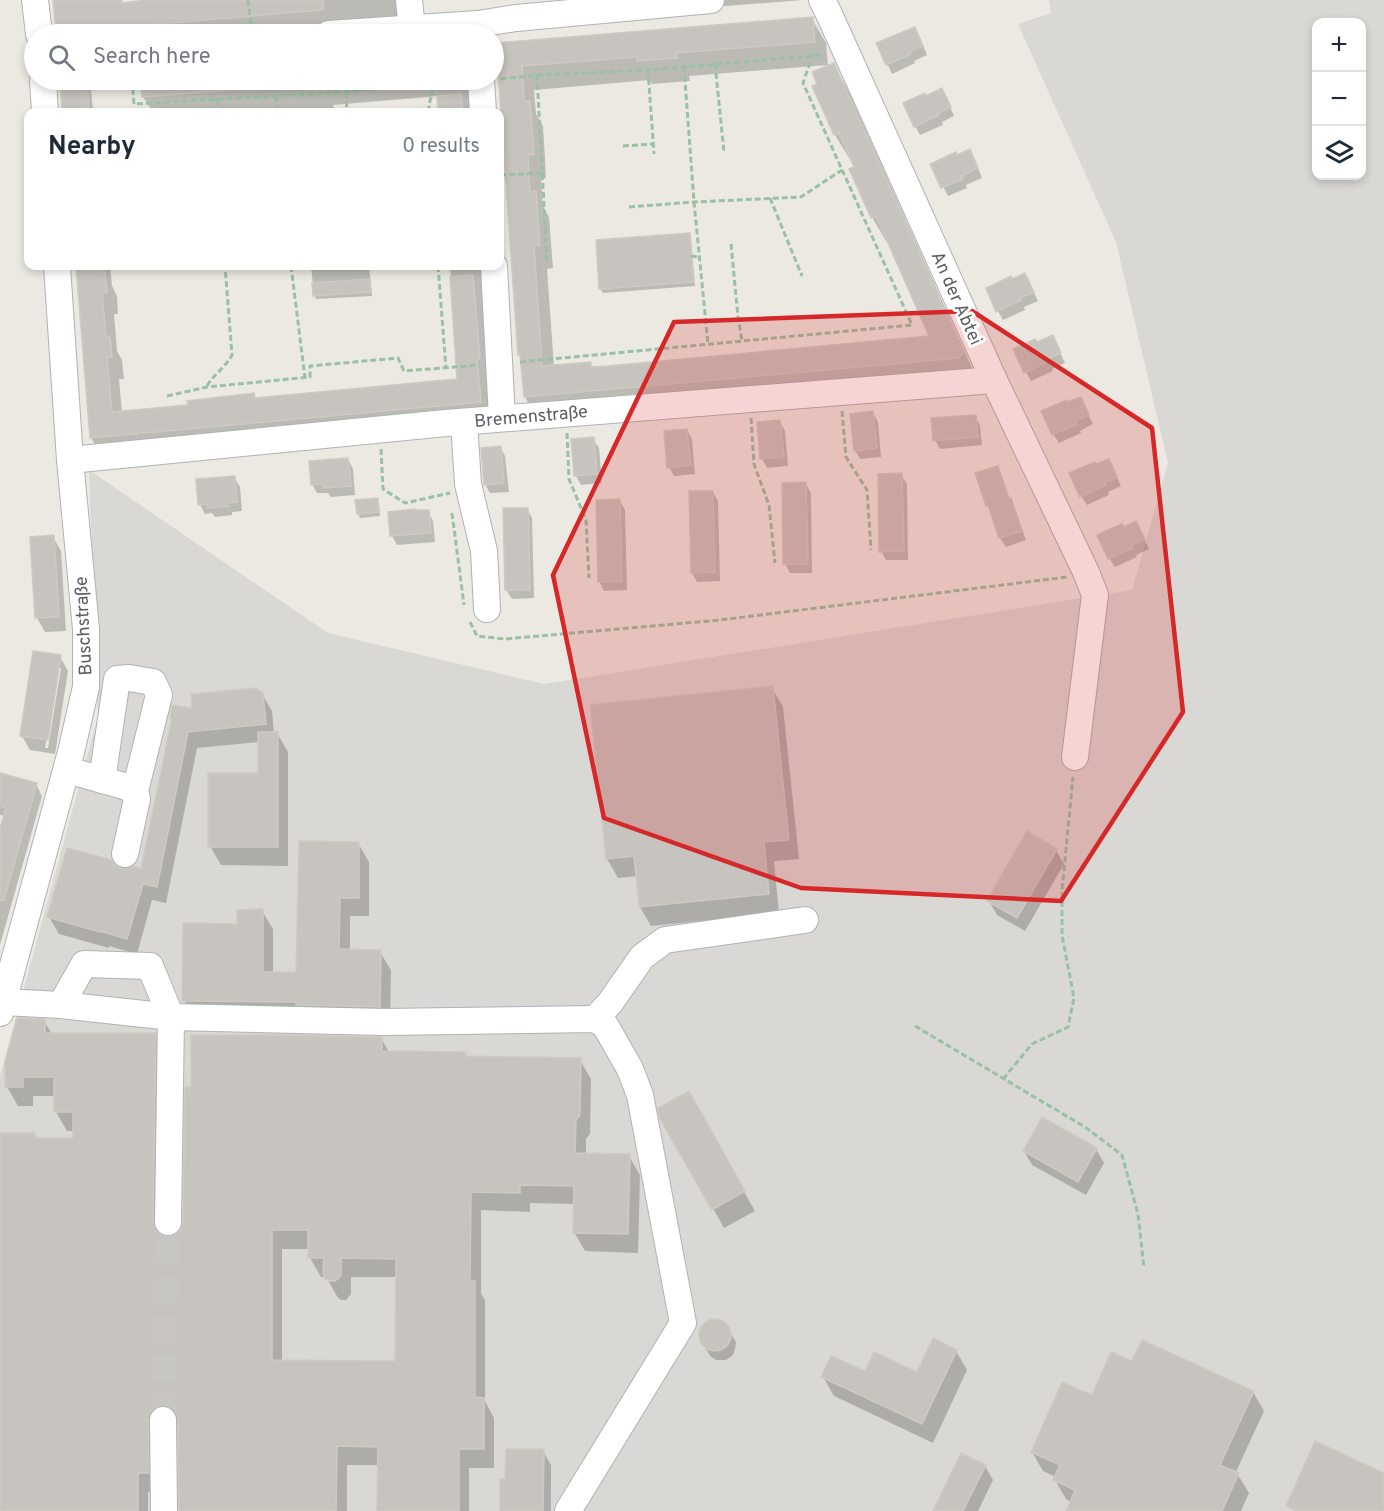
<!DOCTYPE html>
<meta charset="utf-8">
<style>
body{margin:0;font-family:Overpass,sans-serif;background:#f6f6f7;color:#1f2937}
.controls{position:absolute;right:18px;top:18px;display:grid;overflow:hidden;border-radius:12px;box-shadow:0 3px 9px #0003}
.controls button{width:54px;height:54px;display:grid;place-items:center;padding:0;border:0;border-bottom:2px solid #e0e1e3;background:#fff;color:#1f2937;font:30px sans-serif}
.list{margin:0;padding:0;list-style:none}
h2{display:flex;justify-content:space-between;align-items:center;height:78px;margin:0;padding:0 24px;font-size:26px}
h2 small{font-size:20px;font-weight:400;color:#747a83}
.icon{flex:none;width:33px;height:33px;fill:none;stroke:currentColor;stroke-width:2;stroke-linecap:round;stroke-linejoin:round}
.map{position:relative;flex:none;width:1384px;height:1511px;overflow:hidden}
.search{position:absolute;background:#fff;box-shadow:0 3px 9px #0003;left:24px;top:24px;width:480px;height:66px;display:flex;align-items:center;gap:15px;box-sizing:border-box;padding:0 21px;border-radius:33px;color:#747a83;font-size:22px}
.panel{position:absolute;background:#fff;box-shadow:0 3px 9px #0003;left:24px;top:108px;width:480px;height:162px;border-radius:12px}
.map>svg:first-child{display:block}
.industrial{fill:#dad8d4;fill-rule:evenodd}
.shadow{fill:#0003;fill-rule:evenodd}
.building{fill:#c7c3be;stroke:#cfcac1;stroke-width:1.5;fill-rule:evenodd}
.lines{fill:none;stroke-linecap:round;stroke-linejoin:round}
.minor-tunnel{stroke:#c7c6c2;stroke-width:26;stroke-dasharray:26 13;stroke-linecap:butt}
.minor-casing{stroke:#afb2b6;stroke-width:28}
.path{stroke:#9ac1a3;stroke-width:3;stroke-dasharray:6 3;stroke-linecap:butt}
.minor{stroke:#fff;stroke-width:26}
.marked{fill:#d62828;fill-opacity:0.2;stroke:#d62828;stroke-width:4.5;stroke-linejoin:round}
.labels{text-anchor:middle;stroke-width:6;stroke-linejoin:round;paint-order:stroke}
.street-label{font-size:18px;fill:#5a5e61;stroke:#fff}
</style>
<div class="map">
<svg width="1384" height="1511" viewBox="0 0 1384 1511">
<rect width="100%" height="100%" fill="#ebe9e2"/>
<!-- industrial -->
<path class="industrial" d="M1049,0H1384V1511H0V1076L98,716L89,470L328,633L544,684L1132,590L1168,463L1116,242L1018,24L1051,13ZM1316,22H1362V176H1316Z"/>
<!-- shadow -->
<g class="shadow">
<polygon points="55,0 121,0 123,4 176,0 403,0 406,32 371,34 63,34 57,25"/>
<polygon points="629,0 803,0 636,13"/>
<polygon points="812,19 826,43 828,65 689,76 690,81 652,84 650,80 534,90 536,114 543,126 544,141 546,178 541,178 543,206 549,217 553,268 547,269 554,367 590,364 593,368 931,338 889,240 886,241 872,217 852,157 849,158 835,135 819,84 833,64 847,88 976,377 539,421 525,397 522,360 519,355 498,45"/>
<polygon points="920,38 927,55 914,61 915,63 892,74 878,44"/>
<polygon points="75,80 87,80 91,88 93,112 66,112 64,110 62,81"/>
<polygon points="142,80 471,80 473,112 434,112 434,110 440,109 439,96 333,105 334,109 296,112 293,108 239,112 153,112 143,97"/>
<polygon points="926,98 947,99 954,116 942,122 943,125 920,135 915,126"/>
<polygon points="957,157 975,160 982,178 966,185 967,188 948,196 932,165"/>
<polygon points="689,235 691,239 695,286 603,293 600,289"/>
<polygon points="77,266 110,266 112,286 117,296 118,314 114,314 117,351 122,360 124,379 119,379 122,412 190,406 254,395 256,400 459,381 450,266 484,266 493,424 104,460 91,438"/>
<polygon points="311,266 369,266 372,296 316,299 314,295"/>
<polygon points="1012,281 1030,284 1038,301 1024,307 1025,310 1003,320 998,311"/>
<polygon points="1036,344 1057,346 1065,363 1052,369 1053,371 1031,381 1026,372"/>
<polygon points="1085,408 1093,424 1080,431 1081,433 1059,443 1053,434"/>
<polygon points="873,413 878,422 881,457 860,459 855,450"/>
<polygon points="975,416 980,425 982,445 940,449 935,440"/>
<polygon points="780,422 785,431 788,466 767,468 762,459"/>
<polygon points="687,430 692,439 695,474 674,476 669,467"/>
<polygon points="593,439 599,448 602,483 581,485 576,476"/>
<polygon points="500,447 505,456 509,492 490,493 485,484"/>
<polygon points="348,459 353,469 355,495 331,497 328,493 317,493 312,484"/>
<polygon points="997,468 1002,477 1010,500 1015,509 1026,540 1006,547 1000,538 993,514 987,505"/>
<polygon points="1113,469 1121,486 1108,492 1109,495 1087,505 1081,496"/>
<polygon points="901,475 907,484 908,560 886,560 881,551"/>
<polygon points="234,477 240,487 242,511 232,512 232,515 215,517 212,513 205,514 200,505"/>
<polygon points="806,484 811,493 812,573 790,573 785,564"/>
<polygon points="713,492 718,501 720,581 697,582 692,573"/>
<polygon points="377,500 379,504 380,516 360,518 358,514"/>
<polygon points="620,501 625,510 627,590 604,591 599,581"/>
<polygon points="527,509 532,518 534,598 512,599 506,590"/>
<polygon points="428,512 433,521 435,542 397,545 392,536"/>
<polygon points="1123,528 1141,532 1149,549 1136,555 1137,557 1115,567 1109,558"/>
<polygon points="53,537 61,551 66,631 45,632 37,618"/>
<path d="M60,657L68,671L55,754L30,750L22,736ZM58,668H61L48,748H45Z"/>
<polygon points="772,688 783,707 799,859 774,861 779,913 651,926 640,907 637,876 618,878 607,859"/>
<polygon points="262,694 272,711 274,733 277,733 288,752 288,866 221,865 210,846 259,774 259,742 197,748 166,903 152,900 137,954 109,946 109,948 59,934 49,917 121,870 143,871 194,710"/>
<polygon points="0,774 36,784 42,796 0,945 0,833 5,816 0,815"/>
<polygon points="358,843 369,862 369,916 350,916 350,951 380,952 391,970 390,1025 194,1019 184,1000 239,925 262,911 273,929 273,974 298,974"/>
<polygon points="1056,850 1064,864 1025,931 997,915 989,901"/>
<path d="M44,1021L52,1034L155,1035L166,1054L163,1237L167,1238L177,1236L381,1038L389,1052L465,1053L467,1057L580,1060L591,1079L590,1134L586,1139V1155L629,1156L640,1175L638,1253L585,1251L574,1232L575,1204L530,1203V1212L481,1210V1293L485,1301V1401L494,1418V1468H469V1511H379V1465H347V1511H180L179,1425L175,1424L159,1491L148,1492V1511H0V1135H34L37,1139H75V1131H67L56,1112V1096H33V1106H18L7,1087V1062ZM282,1249H310V1258L321,1277H326L338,1298L341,1300H346L351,1294V1277H397V1362L282,1361Z"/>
<polygon points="688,1093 755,1211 724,1228 661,1116"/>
<polygon points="1096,1149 1104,1163 1086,1195 1032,1165 1024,1151"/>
<polygon points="711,1321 719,1321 725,1324 736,1342 735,1349 733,1355 726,1360 716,1360 710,1356 700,1338 700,1330 703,1325"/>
<polygon points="956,1351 967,1370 933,1443 834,1396 823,1377 865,1373 918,1374"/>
<polygon points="1133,1363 1253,1392 1264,1411 1235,1474 1238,1475 1249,1493 1241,1511 1067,1511 1071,1502 1066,1499 1055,1480 1056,1477 1043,1471 1032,1452 1093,1397"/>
<polygon points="543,1451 551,1465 551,1511 501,1511 507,1480"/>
<polygon points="985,1466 993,1480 978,1511 935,1511"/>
</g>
<!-- building -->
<g class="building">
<polygon points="53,0 122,0 122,3 146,0 323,0 323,10 62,32 61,25 56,26 55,22"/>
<polygon points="813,17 815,42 676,53 677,58 637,61 637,57 522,66 524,101 530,101 531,115 534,154 528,155 530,192 536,191 540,245 534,245 542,366 591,362 591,367 608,366 929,336 876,216 871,218 849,169 854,167 839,133 834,135 812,86 817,84 812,72 834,63 963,352 959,358 524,397 520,355 518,355 496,43"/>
<polygon points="915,27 923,46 910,51 911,54 886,65 876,43"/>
<polygon points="60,80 87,80 89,108 62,110"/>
<polygon points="140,80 229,80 230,90 142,97"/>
<polygon points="942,88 951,107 938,113 939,115 914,127 903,103 925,93 926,96"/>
<polygon points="461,94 463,112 438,112 437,96"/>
<polygon points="970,149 978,168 962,176 963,179 941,188 930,164 956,152 957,155"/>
<polygon points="690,233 693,282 599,289 596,240"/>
<polygon points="76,266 100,266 100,272 105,272 107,292 102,292 106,337 110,336 112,357 107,357 112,412 188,405 187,401 254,393 255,398 457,379 450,277 473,275 480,359 477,359 481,402 90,438"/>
<polygon points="1025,273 1034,292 1020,298 1021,300 996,312 986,288 1011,276 1012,279"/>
<polygon points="370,279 371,292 313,296 312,283"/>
<polygon points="1053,335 1061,353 1048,359 1049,361 1024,373 1013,349 1035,339 1037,342"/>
<polygon points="1081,397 1089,415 1076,421 1077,424 1052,435 1041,411 1067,400 1068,402"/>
<polygon points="873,411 877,448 854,451 850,414"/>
<polygon points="976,415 978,437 933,441 931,418"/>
<polygon points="780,420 784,457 760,459 757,422"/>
<polygon points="687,429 691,465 667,468 664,431"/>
<polygon points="594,437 597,474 574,476 571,439"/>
<polygon points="501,446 504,483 484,485 481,448"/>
<polygon points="348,458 351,486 324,488 323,484 311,485 309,461"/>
<polygon points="1109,459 1117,477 1104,483 1106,485 1080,497 1069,473 1095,462 1096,464"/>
<polygon points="998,466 1009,499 1011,498 1022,531 999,538 988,505 986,506 975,473"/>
<polygon points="902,473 904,551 879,552 878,474"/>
<polygon points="235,476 237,502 227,503 228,506 208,508 207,504 198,505 196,479"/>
<polygon points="806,482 808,564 783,564 782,483"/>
<polygon points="689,491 713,491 715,572 691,573"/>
<polygon points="378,498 379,512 357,514 355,500"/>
<polygon points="620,499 622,581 598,582 596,500"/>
<polygon points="503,508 528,508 530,590 505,590"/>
<polygon points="415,509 415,510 429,510 431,533 390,536 388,512"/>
<polygon points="1136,521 1145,539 1132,545 1133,548 1108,559 1097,535 1122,524 1124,527"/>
<polygon points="54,535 59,617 35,618 30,537"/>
<polygon points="33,651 61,655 48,740 20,736"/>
<polygon points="773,686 789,840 764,842 769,894 639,907 634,856 606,859 590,705"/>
<polygon points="256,688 263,693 266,724 188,732 157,887 143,884 127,939 100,931 100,932 47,917 67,848 112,860 115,865 121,868 129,868 133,866 141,869 172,718 170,718 172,705 192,708 191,694"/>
<polygon points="258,732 278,732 278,847 208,847 208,773 258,773"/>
<polygon points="0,773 37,783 4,900 0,900 0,828 6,808 0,806"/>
<polygon points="1027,831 1057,849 1017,918 987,901"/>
<polygon points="299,841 359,842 359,898 340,898 339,949 381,950 380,1007 296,1005 296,1002 182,1001 183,923 237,924 237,910 263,909 263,972 296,972"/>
<path d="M17,1018L45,1019V1033H156L153,1222L155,1230L161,1235L167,1237L176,1235L181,1229L183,1222L185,1087H191V1035H286L382,1037V1051L465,1052V1056L581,1058L580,1115L576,1120L575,1153L630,1154L628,1234L573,1233L574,1186L520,1185V1193L471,1192L470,1281H475V1397L484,1398V1449H459V1511H377L378,1447L337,1446L336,1511H179L178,1420L176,1412L170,1407L163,1405L155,1407L150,1412L148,1420L149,1473H138V1511H0V1133H35V1138H73V1112H54V1077H23V1087H5V1062ZM272,1230H308V1258H324L323,1274L325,1279L329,1281H335L339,1278L341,1275V1258L396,1259L395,1361L272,1360Z"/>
<polygon points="689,1091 745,1191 712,1210 659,1117 658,1108"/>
<polygon points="1042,1117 1097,1148 1078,1182 1023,1151"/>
<circle cx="715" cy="1335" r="16"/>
<polygon points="933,1338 957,1350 922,1424 821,1377 831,1356 865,1371 874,1352 917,1372"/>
<polygon points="1142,1340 1254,1391 1220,1465 1239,1473 1222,1511 1066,1511 1075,1490 1053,1480 1060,1465 1031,1452 1062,1382 1092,1395 1111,1352 1132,1361"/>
<polygon points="1315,1441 1384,1473 1384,1511 1297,1511 1286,1506"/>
<polygon points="506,1449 544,1449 543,1511 500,1511 500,1479 505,1479"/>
<polygon points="961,1453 986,1465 963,1511 933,1511"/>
</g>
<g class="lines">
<!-- minor-tunnel -->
<polyline class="minor-tunnel" points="163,1420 168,1222"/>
<!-- minor casing -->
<g class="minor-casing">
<g id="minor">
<polyline points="35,0 39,34"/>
<polyline points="409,0 412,29"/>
<polyline points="822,0 829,14 994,380 1086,572 1095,595 1075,757"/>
<polyline points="329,34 478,24 516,18 711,0"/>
<polyline points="43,80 45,112"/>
<polyline points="481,80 483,112"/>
<polyline points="494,266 502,418"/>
<polyline points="464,422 468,484 484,551 487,609"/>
<polyline points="70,460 446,423 994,380"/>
<polyline points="67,770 124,786 135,791 137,799 125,854"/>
<polyline points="102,780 117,679 129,678 153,682 159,695 135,791"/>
<polyline points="3,1002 61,1005 84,964 150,966 171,1017 384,1022 595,1019 605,1025 630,1069 640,1095 683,1323 568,1511"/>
<polyline points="61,1005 171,1017 168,1222"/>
<polyline points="0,1013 71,752 86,687 86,629 70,460 57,266"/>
<polyline points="595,1019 610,1003 642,957 665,940 805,920"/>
<polyline points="163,1420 164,1511"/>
</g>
</g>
<!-- path -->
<g class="path">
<polyline points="248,0 252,34"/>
<polyline points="715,64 724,152"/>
<polyline points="684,67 694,202 708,344"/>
<polyline points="648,70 654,154"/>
<polyline points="537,75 547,262"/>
<polyline points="501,79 537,75 648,70 824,55"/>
<polyline points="132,80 134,104 346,92 433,82 462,81"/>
<polyline points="346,92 347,112"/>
<polyline points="276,96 278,112"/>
<polyline points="217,99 219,112"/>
<path d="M429,112C428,100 434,95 433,83"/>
<polyline points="623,146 653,144"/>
<polyline points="500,175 543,173"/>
<polyline points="770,198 802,276"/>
<polyline points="629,207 694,202 801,197 842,170"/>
<polyline points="731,244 738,317 742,341"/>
<polyline points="691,256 699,257"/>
<polyline points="160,266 160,267 178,266"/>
<polyline points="291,266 305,378"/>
<polyline points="438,266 446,368"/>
<polyline points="520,362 912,325 803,83 812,57"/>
<path d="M207,386C214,374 225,368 232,355L225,266"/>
<polyline points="167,396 207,387 310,377 310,366 398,358 404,371 480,365"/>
<polyline points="842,411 846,457 867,490 871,550"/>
<polyline points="751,418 754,464 769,505 775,563"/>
<polyline points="567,433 569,479 586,520 589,578"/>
<polyline points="381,449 383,489 405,503 450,493"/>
<polyline points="452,513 464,605"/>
<polyline points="470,622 477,636 505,639 720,620 1067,577"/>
<polyline points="915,1026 1085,1127 1122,1155 1138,1214 1144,1268"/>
<polyline points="1003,1079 1032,1044 1068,1027 1074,998 1062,935 1062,891 1073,777"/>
</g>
<!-- minor -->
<use href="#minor" class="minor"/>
</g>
<!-- marked area -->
<path class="marked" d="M972,311L1152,428L1183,712L1061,901L801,888L604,818L553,575L674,322Z"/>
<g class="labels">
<!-- street labels -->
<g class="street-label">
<text transform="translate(957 298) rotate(66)" y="6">An der Abtei</text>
<text transform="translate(531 416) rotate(-5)" y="6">Bremenstraße</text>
<text transform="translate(83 626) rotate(-93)" y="6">Buschstraße</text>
</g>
</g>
</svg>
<div class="controls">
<button>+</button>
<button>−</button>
<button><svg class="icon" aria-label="layers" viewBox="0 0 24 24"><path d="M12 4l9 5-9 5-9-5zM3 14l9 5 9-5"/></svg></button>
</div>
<div class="search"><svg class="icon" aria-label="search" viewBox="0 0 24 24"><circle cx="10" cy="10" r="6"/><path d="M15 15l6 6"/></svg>Search here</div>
<section class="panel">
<h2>Nearby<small>0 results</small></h2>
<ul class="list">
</ul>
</section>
</div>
